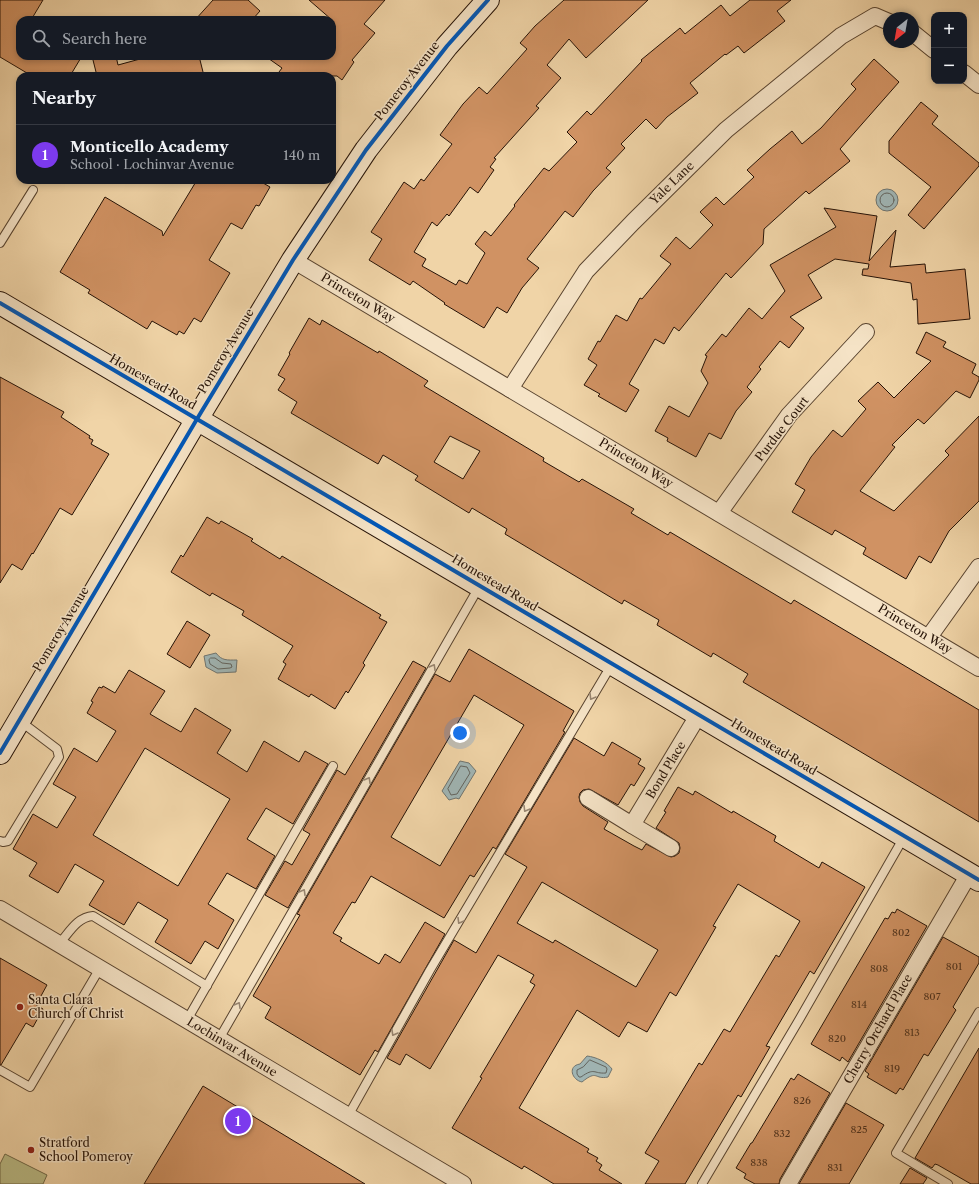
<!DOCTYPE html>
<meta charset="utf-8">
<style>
body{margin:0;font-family:"Libre Caslon Text",serif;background:#20242c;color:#f1f3f6}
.controls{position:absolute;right:12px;top:12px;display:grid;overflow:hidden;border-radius:8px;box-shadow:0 2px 6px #0003}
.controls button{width:36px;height:36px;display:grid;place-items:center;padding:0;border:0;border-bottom:1px solid #363941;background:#171b24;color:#f1f3f6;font:20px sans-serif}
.compass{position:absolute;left:883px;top:12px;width:36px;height:36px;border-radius:50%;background:#171b24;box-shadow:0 2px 6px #0003;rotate:211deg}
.you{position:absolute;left:460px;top:733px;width:14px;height:14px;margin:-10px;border:3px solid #fff;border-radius:50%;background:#1a73e8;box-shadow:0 0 0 6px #1a73e833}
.badge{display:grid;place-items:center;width:26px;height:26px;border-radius:50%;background:#7c3aed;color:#fff;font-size:13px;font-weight:700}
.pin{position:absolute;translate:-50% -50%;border:2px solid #fff;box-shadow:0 1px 4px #0006}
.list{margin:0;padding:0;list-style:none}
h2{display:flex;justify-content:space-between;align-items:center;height:52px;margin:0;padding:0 16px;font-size:17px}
h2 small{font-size:13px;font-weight:400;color:#9ea1a6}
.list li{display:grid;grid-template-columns:26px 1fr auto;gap:12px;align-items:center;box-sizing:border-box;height:60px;padding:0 16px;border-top:1px solid #363941}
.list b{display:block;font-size:15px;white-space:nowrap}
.list p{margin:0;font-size:13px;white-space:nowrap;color:#9ea1a6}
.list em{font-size:13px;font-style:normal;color:#9ea1a6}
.icon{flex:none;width:22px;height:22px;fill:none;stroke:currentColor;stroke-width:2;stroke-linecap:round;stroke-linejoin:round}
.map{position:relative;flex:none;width:979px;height:1184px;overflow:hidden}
.search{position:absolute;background:#171b24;box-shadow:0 2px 6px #0003;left:16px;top:16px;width:320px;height:44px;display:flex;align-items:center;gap:10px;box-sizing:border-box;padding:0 14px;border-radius:12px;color:#9ea1a6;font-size:15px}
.panel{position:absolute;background:#171b24;box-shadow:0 2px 6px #0003;left:16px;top:72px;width:320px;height:112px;border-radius:12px}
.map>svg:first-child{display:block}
.green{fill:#babc87;stroke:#706847}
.water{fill:#a0b5b4;stroke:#6f746f}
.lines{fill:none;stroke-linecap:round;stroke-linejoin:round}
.shore{stroke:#63645e;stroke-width:1}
.building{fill:#d09263;stroke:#261307;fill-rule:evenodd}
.lane-casing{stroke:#58432f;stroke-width:10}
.street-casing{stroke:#58432f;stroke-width:18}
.secondary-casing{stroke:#261307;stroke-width:24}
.lane{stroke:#f5e3c6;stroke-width:8}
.street{stroke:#f5e3c6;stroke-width:16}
.secondary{stroke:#f5e3c6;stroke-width:22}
.cycleway-casing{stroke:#f5e3c6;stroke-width:6}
.cycleway{stroke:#0057b8;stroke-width:4}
.oneway{stroke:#988570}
.poi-dot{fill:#8f2418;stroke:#f5e3c6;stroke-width:1.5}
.labels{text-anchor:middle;stroke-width:3;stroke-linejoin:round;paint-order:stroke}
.number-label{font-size:10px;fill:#50331e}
.street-label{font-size:12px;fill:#261307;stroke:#f5e3c6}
.poi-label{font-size:12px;fill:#261307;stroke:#f5e3c6;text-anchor:start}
</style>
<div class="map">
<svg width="979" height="1184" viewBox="0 0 979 1184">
<rect width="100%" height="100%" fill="#f0d4a7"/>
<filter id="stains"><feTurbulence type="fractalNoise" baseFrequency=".005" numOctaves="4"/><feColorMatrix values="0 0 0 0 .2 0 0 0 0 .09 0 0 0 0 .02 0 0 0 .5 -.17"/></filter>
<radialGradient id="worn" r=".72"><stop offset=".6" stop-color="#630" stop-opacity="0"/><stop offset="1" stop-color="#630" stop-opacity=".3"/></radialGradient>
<!-- green -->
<polygon class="green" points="5,1154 47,1175 43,1184 0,1184 0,1164"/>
<!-- water -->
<g class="water">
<circle cx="887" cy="200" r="11"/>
<path d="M216,653C222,661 227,660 237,660L236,672L217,673L206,667L204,656Z"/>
<polygon points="460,761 469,763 476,771 459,799 456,798 449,800 442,791"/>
<path d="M587,1056C596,1057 607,1062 612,1069L608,1077C594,1080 598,1069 582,1082C572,1080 567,1066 580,1064Z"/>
</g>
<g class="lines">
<!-- shore -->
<g class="shore">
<circle cx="887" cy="200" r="7"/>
<polygon points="211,658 215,658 222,663 231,664 232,667 230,668 218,669 210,664 209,660"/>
<polygon points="461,766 467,767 470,773 457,794 451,795 448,789"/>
<path d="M590,1060L606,1067L607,1069L606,1073C593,1074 595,1067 581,1077H579L577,1074V1070L583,1067Z"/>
</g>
</g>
<!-- building -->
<g class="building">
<polygon points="0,0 43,0 31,20 20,20 20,56 82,56 70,76 32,76 0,57"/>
<polygon points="213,0 248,0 260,11 252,20 195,20"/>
<polygon points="309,0 385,0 364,24 375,33 352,60 354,62 342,80 337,76 276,76 282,68 265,56 332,56 332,20"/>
<polygon points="564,0 648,0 586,58 569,39 547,65 561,78 536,106 539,108 494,158 496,159 490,167 494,170 487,180 478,193 470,187 449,216 447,214 437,226 432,222 414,252 426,259 422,266 456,285 459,280 467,284 485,253 475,244 485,231 491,236 515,206 514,205 544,168 549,171 577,142 567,132 587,111 591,115 642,61 641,60 680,28 685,34 721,5 730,16 750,0 791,0 777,11 785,21 744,53 738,46 726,55 725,54 690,83 698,93 667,117 656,129 646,119 621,144 625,148 606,168 611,172 593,191 573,217 565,211 527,259 539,268 522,288 507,313 497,307 484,328 444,304 445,303 413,281 410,285 369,260 382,239 371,232 404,182 414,189 421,179 424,181 452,144 440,135 463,104 479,87 487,94 527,49 520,43 535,26"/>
<polygon points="92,56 116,56 118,65 151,56 199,56 204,76 97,76"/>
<polygon points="874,59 899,82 840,149 850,161 809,194 806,191 764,229 763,244 731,278 726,273 679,331 674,327 664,344 655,339 629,384 639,390 626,412 598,396 600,394 584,385 597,365 588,359 598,341 600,342 616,315 627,321 640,298 642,299 671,264 660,256 676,237 690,249 713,225 700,212 716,197 724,205 754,177 747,170 770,149 792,131 802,144 821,128 856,89 851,84"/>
<polygon points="921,102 938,116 932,124 979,163 979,166 924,229 908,215 931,187 889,153 889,141"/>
<polygon points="197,180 258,180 270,187 259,206 256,205 242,229 231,223 209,260 230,273 201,322 194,318 184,334 179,331 177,335 152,321 147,329 88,293 90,290 60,272 105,197 162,231 163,236"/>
<polygon points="824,208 877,216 869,261 896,230 890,267 925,264 926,273 965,269 970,319 918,324 917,299 913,300 911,283 862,275 863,269 868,269 869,264 835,259 808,275 822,298 790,317 804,328 789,348 780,341 759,367 761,369 747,387 752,392 736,411 721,439 709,433 696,457 667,441 668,438 655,431 669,406 689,417 708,383 701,371 707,356 705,355 722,334 726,337 749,308 762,319 785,291 770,265 836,227"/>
<path d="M309,318L320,325L322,320L378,353L379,351L428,381L424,386L544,458L543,461L579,482L582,479L634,509L631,513L668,535L670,532L791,604L794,600L979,710V822L743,682L748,674L713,653L711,657L657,625L659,620L624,600L622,604L505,534L507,529L472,508L469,513L415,480L418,476L383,455L378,464L291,413L297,402L278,390L285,379L278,375L290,354L289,353ZM450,436L480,451L463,479L434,462Z"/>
<polygon points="926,332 946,342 943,347 976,364 972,373 979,377 979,380 970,398 956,391 924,424 918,419 892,445 895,447 860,491 894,511 949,455 945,451 979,416 979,501 949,531 931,563 919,556 906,579 863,554 866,548 835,530 832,535 792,512 805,490 795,484 811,457 833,430 842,437 866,409 858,401 878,382 894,398 931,361 916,353"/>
<polygon points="0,377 64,412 61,417 90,436 89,438 93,440 91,444 109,454 72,515 60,508 33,554 32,553 22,570 12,564 0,583"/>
<polygon points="207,517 219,524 221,521 253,539 251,541 280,559 282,556 381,615 379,618 387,622 363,663 365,665 348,693 346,691 335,709 311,694 309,697 278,679 286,664 283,662 293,646 242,615 244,611 212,593 210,596 171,572 181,555 183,557"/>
<polygon points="187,621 210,635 190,668 167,654"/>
<path d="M469,649L574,711L563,731L565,732L496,849L493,847L474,877L470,875L444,918L371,876L355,903L352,902L333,933L342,938L340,941L379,964L385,954L400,963L425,922L445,934L378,1052L375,1050L360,1075L265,1018L271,1007L253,996L300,915L297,914L435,674L450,682ZM474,695L524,725L440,866L391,837Z"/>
<polygon points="413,661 426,668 288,908 265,895 285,861 292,865 310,834 303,830 337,770 345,775"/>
<path d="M129,670L165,691L150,714L167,724L181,732L195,708L231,730L217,753L247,772L264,741L299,762L305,751L328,764L293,824L266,808L247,839L275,856L256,889L227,873L208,904L234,920L218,949L205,941L191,964L155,942L168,920L138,902L124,925L89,905L104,881L75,864L58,893L29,876L37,863L13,849L33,814L57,828L76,797L53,784L74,748L97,762L116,731L87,713L93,702L91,701L99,687L102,688L103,686L115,693ZM145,748L230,799L178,886L93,835Z"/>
<path d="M574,738L604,756L612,742L641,759L638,764L645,768L634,786L631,784L618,805L589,789L583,790L580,793L579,797L580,802L583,806L608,822L604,829L634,846L642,850L646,844L671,857L675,856L679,853L680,848L679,843L656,828L666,812L664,811L678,787L693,795L695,791L732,813L733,811L776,836L774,841L819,868L822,862L865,887L814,974L810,971L766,1046L770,1047L741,1097L738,1095L685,1184H645L659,1161L645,1153L699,1063L702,1065L724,1029L730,1032L776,955L779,957L800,921L738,884L713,926L716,927L676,996L670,992L647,1032L628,1022L619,1037L577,1010L519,1108L589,1149L587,1152L598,1158L596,1161L602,1165L599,1170L622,1184H554L524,1166L522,1169L452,1128L482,1078L480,1077L535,985L530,982L534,975L498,955L430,1069L406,1054L400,1065L387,1058L454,940L476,953L527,867L505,854ZM542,882L658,950L636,987L555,940L553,943L517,923Z"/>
<polygon points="897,909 927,926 848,1062 842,1057 840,1061 811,1044 885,918 888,919 892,912 895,913"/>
<polygon points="943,937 979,957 979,963 953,1007 956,1010 928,1056 924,1054 903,1090 900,1088 896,1094 867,1077 869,1074 865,1071"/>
<polygon points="0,958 47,985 36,1005 43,1009 33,1027 26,1023 1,1065 0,1065"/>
<polygon points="979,1048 979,1184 971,1184 938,1165 935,1164 932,1168 915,1158"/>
<polygon points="798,1074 830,1093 780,1179 779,1184 755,1184 744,1178 746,1174 736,1168 751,1143 752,1143 791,1078 794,1080"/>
<polygon points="203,1086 365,1184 144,1184"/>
<polygon points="846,1103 884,1125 862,1162 849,1184 799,1184"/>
<polygon points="910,1168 927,1178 923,1184 900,1184"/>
</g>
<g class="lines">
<!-- lane casing -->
<g class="lane-casing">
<g id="lane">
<polyline points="0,243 33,190"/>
<polyline points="0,841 3,842 8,841 59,757 57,749 20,721"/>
<path d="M59,944C69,933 77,917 93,916L207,986"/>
<polyline points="187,1020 333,766"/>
<polyline points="219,1039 479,587"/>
<polyline points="0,1070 30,1087 100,968"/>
<polyline points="348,1116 430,970 612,664"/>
<polyline points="702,1184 799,1020 904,837"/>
<polyline points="948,1184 896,1153 979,1012"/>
</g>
</g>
<!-- street casing -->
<g class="street-casing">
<g id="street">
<polyline points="913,33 934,50"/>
<polyline points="964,73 979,85"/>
<polyline points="293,260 979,668"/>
<polyline points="510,389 586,271 633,222 726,130 841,36 875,16 889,22"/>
<polyline points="719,513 789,415 866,332"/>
<polyline points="929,637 979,567"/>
<polyline points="588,798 632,825"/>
<polyline points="671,848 632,825 699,714"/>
<polyline points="0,909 463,1184"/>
<polyline points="788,1184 969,874"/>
</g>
</g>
<!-- secondary casing -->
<g class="secondary-casing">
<g id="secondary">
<polyline points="0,303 979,880"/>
<polyline points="0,753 197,419 293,260 366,150 447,46 488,0"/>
</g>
</g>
<!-- lane -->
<use href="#lane" class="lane"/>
<!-- street -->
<use href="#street" class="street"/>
<!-- secondary -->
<use href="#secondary" class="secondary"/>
<!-- cycleway casing -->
<g class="cycleway-casing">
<g id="cycleway">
<polyline points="0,303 979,880"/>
<polyline points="0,753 197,419 293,260 366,150 447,46 488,0"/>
</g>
</g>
<!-- cycleway -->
<use href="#cycleway" class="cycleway"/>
</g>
<!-- one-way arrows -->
<defs><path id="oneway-chevron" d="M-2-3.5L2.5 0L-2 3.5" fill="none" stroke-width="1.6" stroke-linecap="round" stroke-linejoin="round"/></defs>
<g class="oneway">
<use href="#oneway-chevron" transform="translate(433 667) rotate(-60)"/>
<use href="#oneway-chevron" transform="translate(592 697) rotate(121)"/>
<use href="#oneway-chevron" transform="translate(368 780) rotate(-60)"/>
<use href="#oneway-chevron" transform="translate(526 809) rotate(121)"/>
<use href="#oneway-chevron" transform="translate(303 892) rotate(-60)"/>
<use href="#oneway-chevron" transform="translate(460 921) rotate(121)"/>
<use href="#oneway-chevron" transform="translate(238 1005) rotate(-60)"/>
<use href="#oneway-chevron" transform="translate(394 1033) rotate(120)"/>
</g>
<!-- markers -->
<g class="poi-dot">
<circle cx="20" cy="1007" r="4"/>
<circle cx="31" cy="1150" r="4"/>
</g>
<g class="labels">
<!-- number labels -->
<g class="number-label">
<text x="901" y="936">802</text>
<text x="954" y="970">801</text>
<text x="879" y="972">808</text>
<text x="932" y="1000">807</text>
<text x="859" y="1008">814</text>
<text x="912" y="1036">813</text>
<text x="837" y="1042">820</text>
<text x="892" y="1072">819</text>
<text x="802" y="1104">826</text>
<text x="859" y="1133">825</text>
<text x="782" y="1137">832</text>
<text x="759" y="1166">838</text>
<text x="835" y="1171">831</text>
</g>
<!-- street labels -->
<g class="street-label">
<text transform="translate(407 81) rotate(-52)" y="4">Pomeroy Avenue</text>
<text transform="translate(672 183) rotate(-44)" y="4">Yale Lane</text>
<text transform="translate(358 298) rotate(31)" y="4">Princeton Way</text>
<text transform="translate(226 351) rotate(-59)" y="4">Pomeroy Avenue</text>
<text transform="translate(153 382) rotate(30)" y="4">Homestead Road</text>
<text transform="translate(782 429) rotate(-52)" y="4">Purdue Court</text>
<text transform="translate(636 463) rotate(31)" y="4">Princeton Way</text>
<text transform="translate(495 583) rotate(31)" y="4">Homestead Road</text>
<text transform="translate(61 629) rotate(-59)" y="4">Pomeroy Avenue</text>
<text transform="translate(915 629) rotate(31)" y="4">Princeton Way</text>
<text transform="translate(774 747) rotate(31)" y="4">Homestead Road</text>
<text transform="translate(666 770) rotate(-59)" y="4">Bond Place</text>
<text transform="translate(878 1029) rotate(-60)" y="4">Cherry Orchard Place</text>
<text transform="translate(232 1047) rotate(31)" y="4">Lochinvar Avenue</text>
</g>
<!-- poi labels -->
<g class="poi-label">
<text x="28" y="1004">Santa Clara<tspan x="28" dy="14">Church of Christ</tspan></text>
<text x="39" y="1147">Stratford<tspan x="39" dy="14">School Pomeroy</tspan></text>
</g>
</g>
<rect width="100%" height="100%" filter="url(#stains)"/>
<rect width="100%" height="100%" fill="url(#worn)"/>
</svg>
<div class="controls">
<button>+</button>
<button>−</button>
</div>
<svg class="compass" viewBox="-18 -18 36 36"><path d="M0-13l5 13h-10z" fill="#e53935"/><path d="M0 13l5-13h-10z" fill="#9ea1a6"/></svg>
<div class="you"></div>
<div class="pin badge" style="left:238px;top:1121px">1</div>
<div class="search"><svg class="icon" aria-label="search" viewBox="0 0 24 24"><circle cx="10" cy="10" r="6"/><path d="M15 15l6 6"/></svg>Search here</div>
<section class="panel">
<h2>Nearby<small></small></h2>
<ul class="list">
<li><span class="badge">1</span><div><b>Monticello Academy</b><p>School · Lochinvar Avenue</p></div><em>140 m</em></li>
</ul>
</section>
</div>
